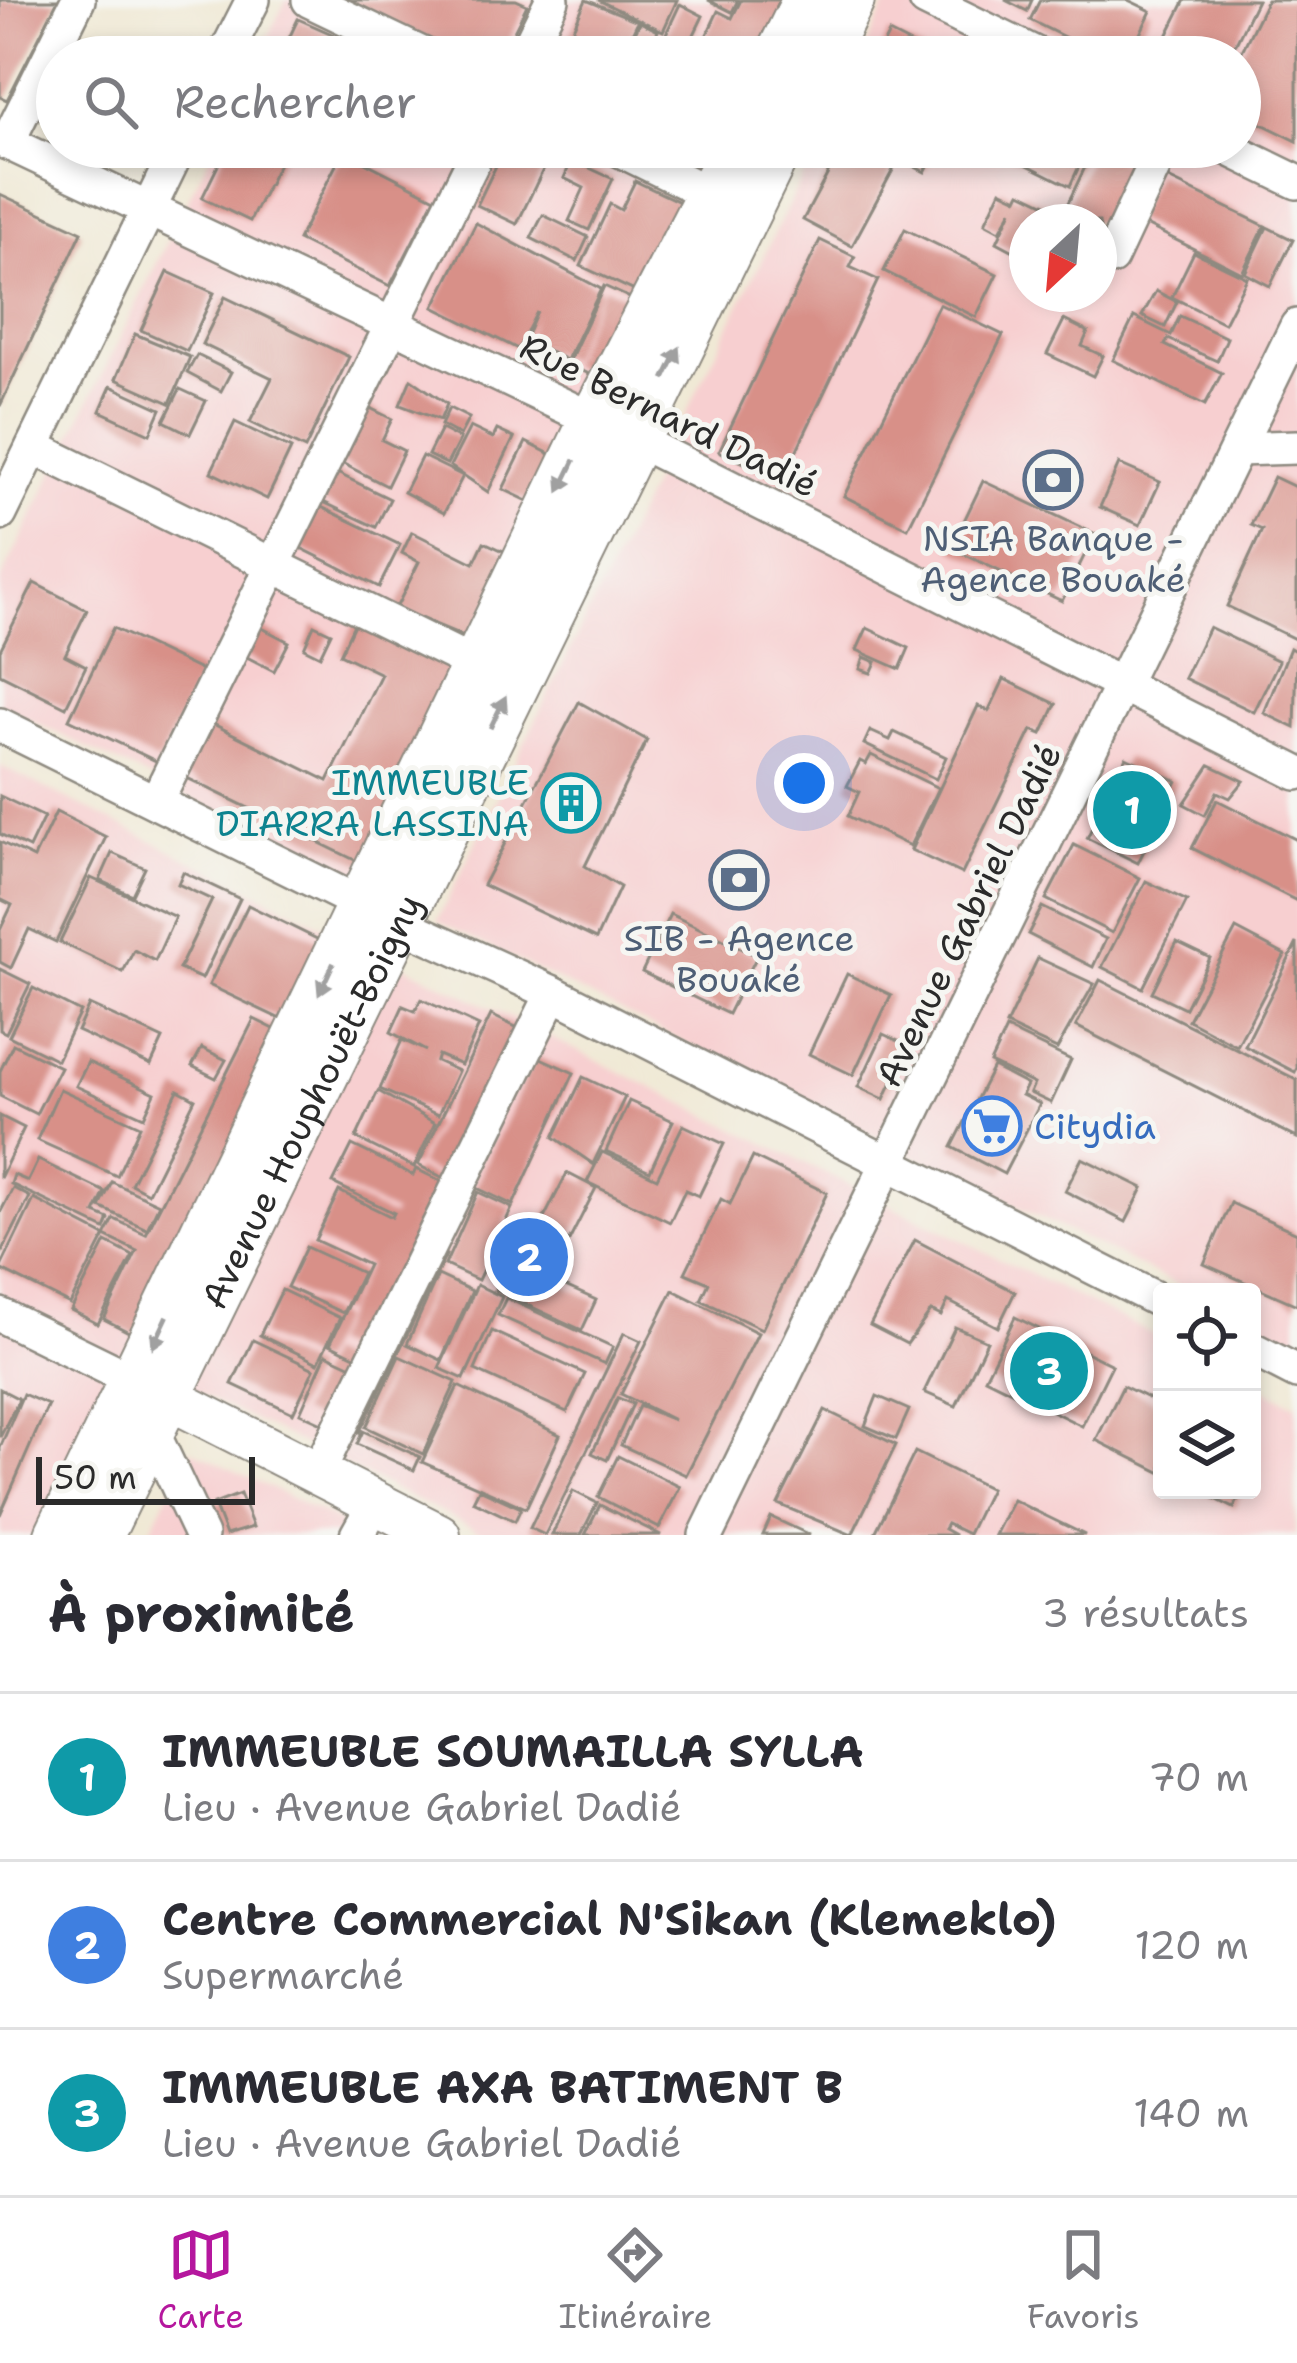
<!DOCTYPE html>
<html lang="fr">
<meta charset="utf-8">
<style>
body{margin:0;font-family:"Shantell Sans",sans-serif;background:#f7f7f7;color:#2b2b33}
.controls{position:absolute;right:36px;bottom:36px;display:grid;overflow:hidden;border-radius:12px;box-shadow:0 6px 18px #0003}
.controls button{width:108px;height:108px;display:grid;place-items:center;padding:0;border:0;border-bottom:3px solid #e1e1e2;background:#fff;color:#2b2b33;font:60px sans-serif}
.compass{position:absolute;left:1009px;top:204px;width:108px;height:108px;border-radius:50%;background:#fff;box-shadow:0 6px 18px #0003;rotate:206deg}
.scale{position:absolute;left:36px;bottom:30px;width:219px;box-sizing:border-box;padding-left:12px;border:6px solid #2b2b2b;border-top:0;font-size:33px;line-height:42px;white-space:nowrap;color:#2b2b2b;-webkit-text-stroke:9px #f6f6f2;paint-order:stroke}
.you{position:absolute;left:804px;top:783px;width:42px;height:42px;margin:-30px;border:9px solid #fff;border-radius:50%;background:#1a73e8;box-shadow:0 0 0 18px #1a73e833}
.badge{display:grid;place-items:center;width:78px;height:78px;border-radius:50%;background:#b5179e;color:#fff;font-size:39px;font-weight:700}
.pin{position:absolute;translate:-50% -50%;border:6px solid #fff;box-shadow:0 3px 12px #0006}
.list{margin:0;padding:0;list-style:none}
h2{display:flex;justify-content:space-between;align-items:center;height:156px;margin:0;padding:0 48px;font-size:51px}
h2 small{font-size:39px;font-weight:400;color:#7c7c81}
.list li{display:grid;grid-template-columns:78px 1fr auto;gap:36px;align-items:center;box-sizing:border-box;height:168px;padding:0 48px;border-top:3px solid #e1e1e2}
.list b{display:block;font-size:45px;white-space:nowrap}
.list p{margin:0;font-size:39px;white-space:nowrap;color:#7c7c81}
.list em{font-size:39px;font-style:normal;color:#7c7c81}
.icon{flex:none;width:66px;height:66px;fill:none;stroke:currentColor;stroke-width:2;stroke-linecap:round;stroke-linejoin:round}
.map{position:relative;flex:none;width:1297px;height:1535px;overflow:hidden}
.search{position:absolute;background:#fff;box-shadow:0 6px 18px #0003;left:36px;right:36px;top:36px;height:132px;display:flex;align-items:center;gap:30px;box-sizing:border-box;padding:0 42px;border-radius:66px;color:#7c7c81;font-size:45px}
.sheet{height:660px;background:#fff}
nav{display:flex;justify-content:space-around;align-items:center;box-sizing:border-box;height:168px;border-top:3px solid #e1e1e2;background:#fff;font-size:33px;color:#7c7c81}
nav a{display:grid;justify-items:center;gap:6px}
nav .on{color:#b5179e}
.map>svg:first-child{display:block}
.built{fill:#f7cfd0;fill-rule:evenodd}
.building{fill:#d89088}
.lines{fill:none;stroke-linecap:round;stroke-linejoin:round}
.minor-casing{stroke:#8e8a80;stroke-width:38}
.major-casing{stroke:#8e8a80;stroke-width:46}
.highway-casing{stroke:#8e8a80;stroke-width:52}
.minor{stroke:#fff;stroke-width:33}
.major{stroke:#fff;stroke-width:42}
.highway{stroke:#fff;stroke-width:48}
.oneway{fill:#a0a0a0}
.labels{text-anchor:middle;stroke-width:10;stroke-linejoin:round;paint-order:stroke}
.street-label{font-size:36px;fill:#2b2b2b;stroke:#f6f6f2}
.service-label{font-size:36px;fill:#4e5e75;stroke:#f6f6f2}
.culture-label{font-size:36px;fill:#0d838f;stroke:#f6f6f2;text-anchor:end}
.shop-label{font-size:36px;fill:#366cbe;stroke:#f6f6f2;text-anchor:start}
</style>
<div class="map">
<svg width="1297" height="1535" viewBox="0 0 1297 1535">
<rect width="100%" height="100%" fill="#f6f6f2"/>
<filter id="ink" filterUnits="userSpaceOnUse"><feTurbulence type="fractalNoise" baseFrequency=".00833" numOctaves="2"/><feDisplacementMap in="SourceGraphic" scale="24" xChannelSelector="R" yChannelSelector="G"/><feConvolveMatrix kernelMatrix="1 2 1 2 8 2 1 2 1" color-interpolation-filters="sRGB"/></filter>
<filter id="wash" filterUnits="userSpaceOnUse"><feTurbulence type="fractalNoise" baseFrequency=".004" numOctaves="4" result="noise"/><feDisplacementMap in="SourceGraphic" scale="48" xChannelSelector="R" yChannelSelector="G"/><feGaussianBlur stdDeviation="2.7" result="paint"/><feColorMatrix in="noise" values="0 0 0 0 0 0 0 0 0 0 0 0 0 0 0 0 0 1.4 0 .05"/><feComposite in="paint" operator="in"/></filter>
<g filter="url(#wash)">
<rect width="100%" height="100%" fill="#f0e9d5"/>
<!-- built -->
<g class="built">
<polygon points="286,0 830,0 802,57 258,57"/>
<path d="M889,0H1297V1344L1252,1321V1292H1192L437,921L817,147H1240V57H861ZM1027,222H1099V294H1027Z"/>
<polygon points="214,147 757,147 389,896 0,705 0,582"/>
<polygon points="0,766 1162,1339 1162,1490 1252,1490 1252,1383 1297,1405 1295,1535 487,1535 135,1362 50,1535 0,1535"/>
<polygon points="190,1449 367,1535 148,1535"/>
</g>
<g id="blocks">
<!-- building -->
<g class="building">
<polygon points="0,0 58,0 7,100 0,97"/>
<polygon points="346,0 516,0 527,5 501,57 461,57"/>
<polygon points="586,0 638,21 621,57 560,57"/>
<polygon points="598,0 677,0 663,31"/>
<polygon points="708,0 738,0 732,12"/>
<polygon points="741,0 800,0 757,57 731,44 726,54 703,43 718,11 732,18"/>
<polygon points="1005,0 1032,0 1027,11"/>
<polygon points="1040,0 1128,0 1151,11 1129,57 1105,57 1030,20"/>
<polygon points="1185,0 1257,0 1229,57 1170,57 1159,52"/>
<polygon points="1267,0 1297,0 1297,141 1240,113 1239,57"/>
<polygon points="680,4 703,16 688,47 665,36"/>
<polygon points="298,19 343,39 334,57 280,57"/>
<polygon points="640,22 658,31 649,52 630,43"/>
<polygon points="889,33 936,57 877,57"/>
<polygon points="227,147 287,147 250,221 202,198"/>
<polygon points="505,147 554,147 517,224 477,205"/>
<polygon points="667,147 722,147 713,167"/>
<polygon points="842,147 854,147 894,168 852,246 803,220"/>
<polygon points="876,147 938,147 925,172"/>
<polygon points="991,147 1088,147 1070,186"/>
<polygon points="1094,148 1139,169 1103,245 1099,222 1059,222"/>
<polygon points="343,151 435,198 390,286 298,240"/>
<polygon points="572,160 613,179 589,230 569,221 584,188 564,178"/>
<polygon points="1156,173 1265,226 1242,273 1134,219"/>
<polygon points="635,181 690,207 637,292 581,266 610,204 621,210"/>
<polygon points="1001,190 1018,198 1021,192 1058,210 1052,222 1027,222 1027,258 997,242 1012,210 1000,231 985,223"/>
<polygon points="0,194 82,232 0,406"/>
<polygon points="543,215 588,237 577,261 531,238"/>
<polygon points="476,223 601,289 567,360 525,340 537,312 518,349 434,307"/>
<polygon points="1267,227 1293,240 1270,286 1245,273"/>
<polygon points="905,229 997,274 976,317 884,271"/>
<polygon points="820,240 855,257 850,267 878,280 782,481 719,451"/>
<polygon points="1194,252 1247,278 1224,323 1172,297"/>
<polygon points="168,272 214,293 187,351 141,330"/>
<polygon points="604,286 639,302 602,380 568,364"/>
<polygon points="1156,291 1177,302 1165,327 1142,316"/>
<polygon points="1044,294 1080,294 1074,308"/>
<polygon points="225,297 349,357 305,449 250,422 272,378 202,344"/>
<polygon points="939,304 1003,335 908,528 844,496"/>
<polygon points="1180,316 1227,338 1217,361 1168,339 1165,345 1222,373 1205,405 1113,360 1134,317 1171,335"/>
<polygon points="1064,320 1088,332 1082,346 1103,356 1093,376 1047,354"/>
<polygon points="135,334 190,357 170,403 116,379"/>
<polygon points="197,355 231,372 221,391 187,373"/>
<polygon points="411,379 447,404 440,420 400,405"/>
<polygon points="111,386 161,409 150,434 100,411"/>
<polygon points="180,389 206,401 190,434 164,421"/>
<polygon points="366,406 392,419 382,440 404,451 387,486 338,461"/>
<polygon points="449,408 469,418 460,435 441,425"/>
<polygon points="235,422 291,449 267,499 211,472"/>
<polygon points="470,427 493,438 497,430 514,438 488,492 450,466"/>
<polygon points="441,429 460,439 447,464 428,455"/>
<polygon points="526,442 554,456 530,502 503,489"/>
<polygon points="422,456 463,476 444,513 404,492"/>
<polygon points="1119,464 1160,482 1140,525 1100,507"/>
<polygon points="333,471 390,499 376,527 319,500"/>
<polygon points="1274,477 1297,488 1297,640 1227,606 1262,530 1251,525"/>
<polygon points="983,481 1095,534 1062,601 951,548"/>
<polygon points="313,503 400,545 379,587 293,544"/>
<polygon points="412,532 474,563 484,542 516,557 468,638 396,608 419,562 402,553"/>
<polygon points="34,583 87,610 65,655 86,666 66,707 0,674 0,650"/>
<polygon points="356,620 461,671 365,865 179,774 205,720 328,781 381,674 340,654"/>
<polygon points="314,625 331,633 320,656 304,648"/>
<polygon points="258,626 289,642 274,671 243,655"/>
<polygon points="1209,627 1279,661 1254,712 1184,678"/>
<polygon points="113,628 202,671 158,762 69,719"/>
<polygon points="867,628 909,648 900,669 857,650"/>
<polygon points="1290,648 1297,652 1295,728 1264,713"/>
<polygon points="864,657 876,662 871,673 860,669"/>
<polygon points="1004,679 1056,704 1042,734 1032,730 962,874 911,850 978,706 989,711"/>
<polygon points="579,702 647,740 585,866 620,887 596,939 483,885"/>
<polygon points="870,731 890,740 894,732 946,757 936,779 864,744"/>
<polygon points="871,755 938,788 910,846 848,816 859,792 847,786 860,761 866,764"/>
<polygon points="1126,757 1177,781 1138,863 1087,838"/>
<polygon points="1210,765 1244,781 1230,798 1217,792 1205,815 1184,804"/>
<polygon points="0,796 44,817 29,848 0,834"/>
<polygon points="1217,800 1297,840 1297,901 1192,848"/>
<polygon points="56,812 106,837 56,942 29,929 11,968 0,962 0,930 12,905 0,899 0,842 34,858"/>
<polygon points="1074,845 1140,878 1112,933 1046,899"/>
<polygon points="112,853 145,868 132,895 100,880"/>
<polygon points="183,872 240,899 202,979 179,969 212,900 178,884"/>
<polygon points="91,878 175,917 155,961 134,950 123,972 60,942"/>
<polygon points="1146,881 1187,901 1143,988 1102,967"/>
<polygon points="248,905 329,945 291,1024 209,985"/>
<polygon points="1042,907 1106,939 1093,967 1028,934"/>
<polygon points="670,914 757,956 728,1014 642,972"/>
<polygon points="1236,929 1285,955 1237,1046 1188,1020"/>
<polygon points="1177,942 1210,958 1185,1008 1152,992"/>
<polygon points="1297,943 1297,1068 1295,1072 1245,1046"/>
<polygon points="1038,958 1094,984 1057,1049 1006,1025"/>
<polygon points="0,969 30,984 6,1033 0,1030"/>
<polygon points="847,974 891,995 853,1075 809,1054"/>
<polygon points="1100,980 1297,1080 1297,1138 1076,1026"/>
<polygon points="33,988 80,1012 57,1060 9,1036"/>
<polygon points="421,999 479,1026 461,1065 438,1055 436,1061 458,1071 438,1115 380,1089 402,1040 426,1051 391,1032 403,1006 415,1011"/>
<polygon points="89,1005 163,1039 151,1065 77,1031"/>
<polygon points="491,1015 526,1032 452,1182 418,1165"/>
<polygon points="254,1019 296,1040 146,1341 104,1319 137,1251 105,1236 114,1219 146,1234"/>
<polygon points="1006,1029 1071,1060 1051,1103 1030,1093 1034,1084 990,1063"/>
<polygon points="883,1034 909,1046 884,1099 858,1087"/>
<polygon points="13,1044 60,1067 36,1114 0,1096 0,1071"/>
<polygon points="202,1048 226,1060 216,1078 192,1066"/>
<polygon points="536,1056 574,1073 513,1205 475,1187"/>
<polygon points="88,1062 155,1093 144,1117 76,1086"/>
<polygon points="993,1067 1027,1085 1022,1095 1040,1104 1004,1174 952,1147"/>
<polygon points="583,1077 625,1097 593,1164 554,1137"/>
<polygon points="60,1089 140,1126 117,1176 37,1140"/>
<polygon points="178,1090 195,1099 148,1193 131,1184"/>
<polygon points="378,1091 435,1123 414,1167 356,1138"/>
<polygon points="629,1101 673,1121 650,1171 606,1151"/>
<polygon points="0,1116 24,1128 0,1178"/>
<polygon points="683,1125 724,1144 699,1196 685,1190 670,1222 587,1182 602,1152 657,1178"/>
<polygon points="352,1145 413,1175 416,1169 449,1185 363,1360 330,1344 368,1265 315,1240 339,1191 392,1217 394,1213 333,1183"/>
<polygon points="753,1157 827,1193 762,1329 701,1300 709,1283 685,1273 721,1199 730,1204"/>
<polygon points="1082,1158 1143,1188 1126,1222 1065,1191"/>
<polygon points="38,1160 105,1192 95,1213 109,1219 105,1229 11,1184 14,1175 28,1181"/>
<polygon points="567,1173 596,1188 569,1241 540,1226"/>
<polygon points="112,1182 159,1204 147,1229 100,1207"/>
<polygon points="13,1188 30,1197 0,1256 0,1213"/>
<polygon points="478,1192 512,1208 478,1280 445,1265"/>
<polygon points="34,1199 105,1236 70,1304 0,1269"/>
<polygon points="1231,1203 1297,1233 1297,1305 1204,1264"/>
<polygon points="915,1240 1015,1292 998,1327 948,1301 941,1316 931,1311 907,1344 870,1325"/>
<polygon points="106,1242 133,1256 98,1324 71,1310"/>
<polygon points="306,1247 362,1273 343,1313 287,1287"/>
<polygon points="432,1248 446,1255 359,1433 345,1426"/>
<polygon points="508,1260 596,1300 582,1330 495,1290"/>
<polygon points="438,1275 472,1291 441,1360 407,1344"/>
<polygon points="477,1285 502,1297 464,1379 439,1368"/>
<polygon points="282,1290 340,1318 318,1363 260,1335"/>
<polygon points="673,1290 758,1333 686,1475 621,1445 639,1406 674,1420 621,1394"/>
<polygon points="506,1298 613,1347 605,1364 498,1315"/>
<polygon points="1015,1317 1112,1365 1082,1426 985,1378"/>
<polygon points="955,1327 987,1341 956,1406 924,1392"/>
<polygon points="492,1331 585,1374 567,1412 475,1370"/>
<polygon points="624,1333 641,1341 545,1535 530,1528"/>
<polygon points="253,1340 314,1369 293,1413 232,1384"/>
<polygon points="326,1354 358,1369 331,1427 300,1413"/>
<polygon points="399,1356 456,1382 423,1454 366,1427"/>
<polygon points="458,1386 560,1435 526,1508 422,1462"/>
<polygon points="1123,1386 1162,1405 1162,1473 1096,1440"/>
<polygon points="0,1389 19,1399 0,1437"/>
<polygon points="23,1394 48,1405 0,1515 0,1448"/>
<polygon points="877,1396 909,1410 896,1439 865,1426"/>
<polygon points="618,1398 633,1404 607,1460 592,1453"/>
<polygon points="825,1410 896,1445 852,1535 778,1504"/>
<polygon points="363,1431 420,1457 414,1470 357,1444"/>
<polygon points="915,1452 990,1489 968,1534 947,1524 944,1529 955,1535 874,1535"/>
<polygon points="618,1456 680,1487 659,1528 598,1497"/>
<polygon points="479,1489 521,1508 515,1521 473,1501"/>
<polygon points="1197,1490 1243,1490 1234,1508"/>
<polygon points="573,1491 597,1503 581,1535 552,1535"/>
<polygon points="240,1494 253,1527 226,1535 214,1504"/>
<polygon points="1013,1500 1085,1535 995,1535"/>
<polygon points="600,1505 661,1535 585,1535"/>
<polygon points="771,1517 810,1535 763,1535"/>
</g>
</g>
</g>
<g filter="url(#ink)">
<use href="#blocks" fill-opacity="0" stroke="#8e8a80" stroke-width="3"/>
<g class="lines">
<!-- minor casing -->
<g class="minor-casing">
<g id="minor">
<polyline points="309,0 428,57"/>
<polyline points="926,0 1042,57"/>
<polyline points="224,57 253,0"/>
<polyline points="524,57 552,0"/>
<polyline points="0,139 634,439 1297,773"/>
<polyline points="7,143 78,0"/>
<polyline points="614,147 712,195"/>
<polyline points="1225,147 1297,182"/>
<polyline points="1111,258 1163,147"/>
<polyline points="33,447 476,665"/>
<polyline points="1238,449 1297,447"/>
<polyline points="0,514 179,147"/>
<polyline points="0,725 361,904"/>
<polyline points="156,802 480,147"/>
<polyline points="395,921 553,993 1162,1302"/>
<polyline points="0,1315 149,1388"/>
<polyline points="1252,1349 1297,1372"/>
<polyline points="152,1431 201,1535"/>
<polyline points="317,1474 553,993"/>
<polyline points="357,1535 375,1503"/>
<polyline points="706,1535 1297,326"/>
</g>
</g>
<!-- major casing -->
<g class="major-casing">
<polyline id="major" points="169,1398 439,1535"/>
</g>
<!-- highway casing -->
<g class="highway-casing">
<g id="highway">
<polyline points="779,57 807,0"/>
<polyline points="822,57 850,0"/>
<polyline points="59,1535 594,420 735,147"/>
<path id="s1" d="M99,1535L778,147"/>
</g>
</g>
<!-- minor -->
<use href="#minor" class="minor"/>
<!-- major -->
<use href="#major" class="major"/>
<!-- highway -->
<use href="#highway" class="highway"/>
</g>
<!-- one-way arrows -->
<defs><path id="oneway-solid" d="M-6-.8H1V-3.2L6.5 0L1 3.2V.8H-6Z" transform="scale(3)"/></defs>
<g class="oneway">
<use href="#oneway-solid" transform="translate(672 363) rotate(-64)"/>
<use href="#oneway-solid" transform="translate(567 476) rotate(116)"/>
<use href="#oneway-solid" transform="translate(498 712) rotate(-64)"/>
<use href="#oneway-solid" transform="translate(326 979) rotate(115)"/>
<use href="#oneway-solid" transform="translate(160 1332) rotate(115)"/>
</g>
</g>
<!-- icons -->
<defs>
<g id="bank-ring" transform="scale(3)"><circle r="9.5" fill="#f6f6f2" stroke="#5c6f8a" stroke-width="1.5"/><path d="M-6-4H6V4H-6ZM0-2.3a2.3 2.3 0 1 0 0 4.6a2.3 2.3 0 1 0 0-4.6Z" fill="#5c6f8a"/></g>
<g id="building-ring" transform="scale(3)"><circle r="9.5" fill="#f6f6f2" stroke="#0f9aa8" stroke-width="1.5"/><path d="M-4-6H4V6H1V3H-1V6H-4ZM-2.5-4.3h1.7v1.8h-1.7ZM.8-4.3h1.7v1.8H.8ZM-2.5-1h1.7V.8h-1.7ZM.8-1h1.7V.8H.8Z" fill="#0f9aa8"/></g>
<g id="supermarket-ring" transform="scale(3)"><circle r="9.5" fill="#f6f6f2" stroke="#3f7fe0" stroke-width="1.5"/><path d="M-6-5.5h2.5l.6 2H6L4.5 2H-2.5L-4.4-4H-6ZM-1.5 3.2a1.3 1.3 0 1 0 .1 0ZM3 3.2a1.3 1.3 0 1 0 .1 0Z" fill="#3f7fe0"/></g>
</defs>
<g fill-rule="evenodd">
<use href="#bank-ring" x="1053" y="480"/>
<use href="#building-ring" x="571" y="803"/>
<use href="#bank-ring" x="739" y="880"/>
<use href="#supermarket-ring" x="992" y="1126"/>
</g>
<g class="labels">
<!-- street labels -->
<g class="street-label">
<text transform="translate(669 415) rotate(26)" y="13">Rue Bernard Dadié</text>
<text transform="translate(968 915) rotate(-64)" y="13">Avenue Gabriel Dadié</text>
<text dy="13" stroke="none"><textPath href="#s1" startOffset="483">Avenue Houphouët-Boigny</textPath></text>
</g>
<!-- service labels -->
<g class="service-label">
<text x="1053" y="551">NSIA Banque -<tspan x="1053" dy="41">Agence Bouaké</tspan></text>
<text x="739" y="951">SIB - Agence<tspan x="739" dy="41">Bouaké</tspan></text>
</g>
<!-- culture labels -->
<g class="culture-label">
<text x="529" y="795">IMMEUBLE<tspan x="529" dy="41">DIARRA LASSINA</tspan></text>
</g>
<!-- shop labels -->
<g class="shop-label">
<text x="1034" y="1139">Citydia</text>
</g>
</g>
</svg>
<div class="controls">
<button><svg class="icon" aria-label="locate" viewBox="0 0 24 24"><circle cx="12" cy="12" r="6"/><path d="M12 2v4M12 18v4M2 12h4M18 12h4"/></svg></button>
<button><svg class="icon" aria-label="layers" viewBox="0 0 24 24"><path d="M12 4l9 5-9 5-9-5zM3 14l9 5 9-5"/></svg></button>
</div>
<svg class="compass" viewBox="-18 -18 36 36"><path d="M0-13l5 13h-10z" fill="#e53935"/><path d="M0 13l5-13h-10z" fill="#7c7c81"/></svg>
<div class="scale">50 m</div>
<div class="you"></div>
<div class="pin badge" style="left:1132px;top:810px;background:#0f9aa8">1</div>
<div class="pin badge" style="left:529px;top:1257px;background:#3f7fe0">2</div>
<div class="pin badge" style="left:1049px;top:1371px;background:#0f9aa8">3</div>
<div class="search"><svg class="icon" aria-label="search" viewBox="0 0 24 24"><circle cx="10" cy="10" r="6"/><path d="M15 15l6 6"/></svg>Rechercher</div>
</div>
<section class="sheet">
<h2>À proximité<small>3 résultats</small></h2>
<ul class="list">
<li><span class="badge" style="background:#0f9aa8">1</span><div><b>IMMEUBLE SOUMAILLA SYLLA</b><p>Lieu · Avenue Gabriel Dadié</p></div><em>70 m</em></li>
<li><span class="badge" style="background:#3f7fe0">2</span><div><b>Centre Commercial N'Sikan (Klemeklo)</b><p>Supermarché</p></div><em>120 m</em></li>
<li><span class="badge" style="background:#0f9aa8">3</span><div><b>IMMEUBLE AXA BATIMENT B</b><p>Lieu · Avenue Gabriel Dadié</p></div><em>140 m</em></li>
</ul>
</section>
<nav>
<a class="on"><svg class="icon" aria-label="map" viewBox="0 0 24 24"><path d="M3 6l6-2 6 2 6-2v14l-6 2-6-2-6 2zM9 4v14M15 6v14"/></svg>Carte</a>
<a><svg class="icon" aria-label="directions" viewBox="0 0 24 24"><path d="M12 3l9 9-9 9-9-9zM9 14v-3h6M13 9l2 2-2 2"/></svg>Itinéraire</a>
<a><svg class="icon" aria-label="saved" viewBox="0 0 24 24"><path d="M7 4h10v16l-5-4-5 4z"/></svg>Favoris</a>
</nav>
